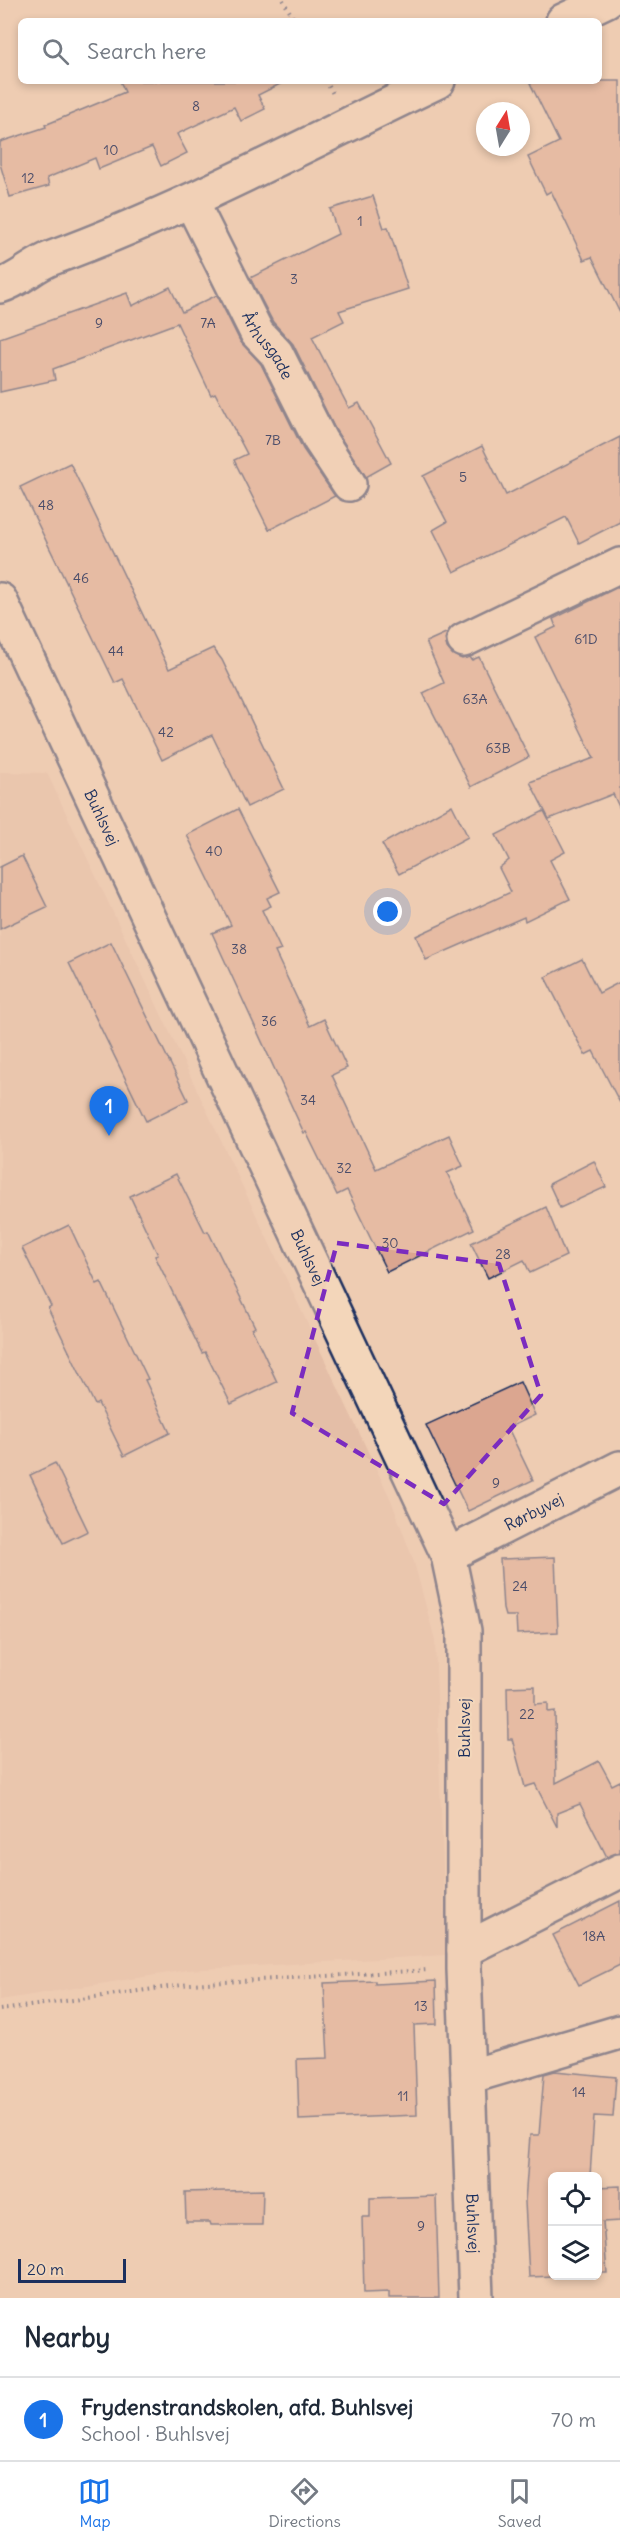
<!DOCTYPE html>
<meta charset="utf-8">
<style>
body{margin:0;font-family:Delius,sans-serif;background:#f2f2f3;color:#1f2937}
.controls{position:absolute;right:18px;bottom:18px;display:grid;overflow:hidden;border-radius:9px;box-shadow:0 3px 9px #0003}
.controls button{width:54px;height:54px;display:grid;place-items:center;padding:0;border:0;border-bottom:2px solid #e0e1e3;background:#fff;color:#1f2937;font:30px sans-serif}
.compass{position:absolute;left:476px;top:102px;width:54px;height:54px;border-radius:50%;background:#fff;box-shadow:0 3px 9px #0003;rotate:11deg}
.scale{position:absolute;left:18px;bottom:15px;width:108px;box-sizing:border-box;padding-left:6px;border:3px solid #1b2f5e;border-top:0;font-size:16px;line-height:21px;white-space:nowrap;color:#1b2f5e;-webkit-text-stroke:4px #f3d6ba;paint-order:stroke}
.you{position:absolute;left:388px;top:912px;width:21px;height:21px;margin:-15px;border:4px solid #fff;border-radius:50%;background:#1a73e8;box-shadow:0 0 0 9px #1a73e833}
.badge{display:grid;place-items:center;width:39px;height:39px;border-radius:50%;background:#1a73e8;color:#fff;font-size:20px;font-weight:700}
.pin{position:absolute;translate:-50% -50px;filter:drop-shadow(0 2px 3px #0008)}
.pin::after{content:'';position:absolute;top:32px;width:21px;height:18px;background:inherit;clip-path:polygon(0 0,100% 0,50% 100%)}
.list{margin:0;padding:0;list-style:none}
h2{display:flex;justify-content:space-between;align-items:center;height:78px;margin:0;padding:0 24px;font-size:26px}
h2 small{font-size:20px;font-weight:400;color:#747a83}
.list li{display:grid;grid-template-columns:39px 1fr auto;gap:18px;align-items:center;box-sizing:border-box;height:84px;padding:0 24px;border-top:2px solid #e0e1e3}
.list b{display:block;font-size:22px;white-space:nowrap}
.list p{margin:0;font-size:20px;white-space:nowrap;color:#747a83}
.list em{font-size:20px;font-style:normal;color:#747a83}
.icon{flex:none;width:33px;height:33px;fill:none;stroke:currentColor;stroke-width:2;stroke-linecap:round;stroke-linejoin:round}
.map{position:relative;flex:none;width:620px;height:2298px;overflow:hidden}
.search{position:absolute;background:#fff;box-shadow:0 3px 9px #0003;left:18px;right:18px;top:18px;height:66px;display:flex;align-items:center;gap:15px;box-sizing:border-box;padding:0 21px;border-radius:9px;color:#747a83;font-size:22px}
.sheet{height:162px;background:#fff}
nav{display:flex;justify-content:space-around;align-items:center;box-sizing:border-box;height:84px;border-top:2px solid #e0e1e3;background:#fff;font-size:16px;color:#747a83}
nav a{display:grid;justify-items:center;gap:3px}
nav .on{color:#1a73e8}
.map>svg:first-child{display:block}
.built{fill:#e4bea7}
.building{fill:#dba690;stroke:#1b2f5e;stroke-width:1.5}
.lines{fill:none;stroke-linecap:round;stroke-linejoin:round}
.street-casing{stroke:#1b2f5e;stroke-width:38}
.secondary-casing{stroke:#1b2f5e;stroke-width:38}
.path{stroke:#1b2f5e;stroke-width:4;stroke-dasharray:1.5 4.5;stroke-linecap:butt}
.street{stroke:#f3d6ba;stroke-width:33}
.secondary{stroke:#f3d6ba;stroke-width:33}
.marked{fill:none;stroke:#7b2cbf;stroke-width:4.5;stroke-dasharray:12 8;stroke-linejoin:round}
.labels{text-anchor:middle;stroke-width:4.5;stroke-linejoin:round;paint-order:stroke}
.number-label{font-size:14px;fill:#4b4d6a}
.street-label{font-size:16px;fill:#1b2f5e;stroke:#f3d6ba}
</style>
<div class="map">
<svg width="620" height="2298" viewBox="0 0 620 2298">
<rect width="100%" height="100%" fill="#eeccb2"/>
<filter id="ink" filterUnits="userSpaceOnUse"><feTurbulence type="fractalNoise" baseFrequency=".0167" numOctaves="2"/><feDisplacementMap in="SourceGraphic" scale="12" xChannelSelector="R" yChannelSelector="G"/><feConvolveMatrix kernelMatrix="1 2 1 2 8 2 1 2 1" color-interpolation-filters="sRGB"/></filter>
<g filter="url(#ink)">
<!-- built -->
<polygon class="built" points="0,772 47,773 391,1500 414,1562 435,1640 446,1955 187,1970 0,2000"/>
<!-- building -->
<g class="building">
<polygon points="120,81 286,81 258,95 265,109 241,121 234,107 177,134 187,153 161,166 152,147 99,169 95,158 47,178 49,186 10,197 0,164 0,142 46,127 45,125 125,92"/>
<polygon points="529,81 620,81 620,313 592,257 584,260 551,191 546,194 528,157 559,142"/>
<polygon points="373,196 384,228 388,227 408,289 339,311 344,321 312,337 349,408 359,403 391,463 366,477 336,431 293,344 273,322 250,278 338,234 330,209"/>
<polygon points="170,287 182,312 217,295 240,341 261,364 303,449 335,496 269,530 234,460 247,454 215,393 211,395 177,323 53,369 55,380 0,392 0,338 127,293 132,306"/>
<polygon points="620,437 620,522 579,543 566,517 454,572 433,530 447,522 423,476 482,446 506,495"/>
<polygon points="70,463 169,669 213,648 222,660 284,789 247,807 212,735 162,760 123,679 115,683 20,487"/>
<polygon points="620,586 620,809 613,794 549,819 530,782 594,758 535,637 556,627 553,619"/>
<polygon points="448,632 445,639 447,648 453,655 462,659 470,657 472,660 479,657 529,757 471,787 423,693 444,683 426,642"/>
<polygon points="452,805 468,837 399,874 382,844"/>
<polygon points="238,809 280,892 267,898 271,906 262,910 281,950 275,952 310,1026 324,1019 347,1068 332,1075 376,1169 449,1135 463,1166 447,1173 474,1229 387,1272 347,1190 337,1195 306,1132 304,1133 212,933 231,925 187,835"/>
<polygon points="544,811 565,852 550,860 570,899 525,921 524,917 426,960 416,936 511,892 499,868 509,860 496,835"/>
<polygon points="22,856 47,907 0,929 0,867"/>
<polygon points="111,942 188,1100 146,1121 69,963"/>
<polygon points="582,959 599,993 620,982 620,1103 593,1051 585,1055 545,977"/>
<polygon points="594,1161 606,1187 560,1208 549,1184"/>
<polygon points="176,1174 205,1232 208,1231 255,1327 252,1329 277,1382 231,1404 205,1352 202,1353 155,1256 158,1255 130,1196"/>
<polygon points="546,1207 566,1256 530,1273 524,1260 488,1278 471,1243"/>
<polygon points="69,1225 97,1284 101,1282 148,1379 145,1380 170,1433 124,1456 98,1403 95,1405 48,1308 51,1306 22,1248"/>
<polygon points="520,1382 535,1415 508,1428 533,1480 468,1511 426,1425"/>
<polygon points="55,1463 88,1531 63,1543 30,1475"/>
<polygon points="555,1557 558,1632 517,1634 516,1616 505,1616 503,1609 500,1559"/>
<polygon points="535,1686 535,1704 548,1703 548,1712 555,1711 556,1783 599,1761 612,1785 620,1781 620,1852 607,1857 580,1804 557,1813 557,1827 535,1784 525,1787 512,1739 508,1739 507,1687"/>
<polygon points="620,1901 620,1965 579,1985 553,1935"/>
<polygon points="375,1981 375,1984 436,1981 437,2024 414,2025 417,2115 299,2120 297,2059 328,2058 324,1983"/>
<polygon points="555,2071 616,2077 613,2117 594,2116 590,2176 552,2176 552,2276 556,2276 529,2277 525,2202 530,2135 539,2135 544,2074"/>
<polygon points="620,2186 620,2221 603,2222 607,2273 597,2273 597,2187"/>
<polygon points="263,2190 262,2225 211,2225 210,2222 186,2222 185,2192"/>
<polygon points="436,2196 439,2298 389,2298 389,2292 364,2293 362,2217 370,2217 370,2198"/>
</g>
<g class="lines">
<!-- street casing -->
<g class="street-casing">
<g id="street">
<path id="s1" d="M191,201L257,333L276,353L320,440L349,484"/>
<path id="s2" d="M0,600L448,1555L464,1631V1969L476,2298"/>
<polyline points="464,640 620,565"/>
<path id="s3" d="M448,1555L620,1468"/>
<polyline points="464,1950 620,1871"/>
<polyline points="468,2077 620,2032"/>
</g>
</g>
<!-- secondary casing -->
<g class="secondary-casing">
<g id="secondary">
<polyline points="563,21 607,0"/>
<path d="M0,286C20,280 33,265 52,258C185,209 310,142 438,81"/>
</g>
</g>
<!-- path -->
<g class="path">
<polyline points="283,0 295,21"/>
<polyline points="326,81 333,94"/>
<polyline points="0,2010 190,1984 429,1970"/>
</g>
<!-- street -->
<use href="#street" class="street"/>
<!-- secondary -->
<use href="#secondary" class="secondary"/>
</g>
</g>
<!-- marked area -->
<path d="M0 0H620V2298H0ZM337,1243L499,1264L541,1395L444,1504L292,1413Z" fill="#eeccb2" fill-opacity=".55" fill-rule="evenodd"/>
<path class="marked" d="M337,1243L499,1264L541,1395L444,1504L292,1413Z"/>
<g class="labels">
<!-- number labels -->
<g class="number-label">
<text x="196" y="111">8</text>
<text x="111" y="155">10</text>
<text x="28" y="183">12</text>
<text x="360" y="226">1</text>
<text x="294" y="284">3</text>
<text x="99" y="328">9</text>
<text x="208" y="328">7A</text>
<text x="273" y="445">7B</text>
<text x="463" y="482">5</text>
<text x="46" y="510">48</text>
<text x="81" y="583">46</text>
<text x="586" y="644">61D</text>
<text x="116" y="656">44</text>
<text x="475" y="704">63A</text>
<text x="166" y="737">42</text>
<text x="498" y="753">63B</text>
<text x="214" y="856">40</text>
<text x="239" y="954">38</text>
<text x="269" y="1026">36</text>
<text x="308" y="1105">34</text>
<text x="344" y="1173">32</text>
<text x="390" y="1248">30</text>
<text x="503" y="1259">28</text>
<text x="496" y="1488">9</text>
<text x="520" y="1591">24</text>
<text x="527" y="1719">22</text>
<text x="594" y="1941">18A</text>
<text x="421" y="2011">13</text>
<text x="579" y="2097">14</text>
<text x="403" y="2101">11</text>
<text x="421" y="2231">9</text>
</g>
<!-- street labels -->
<g class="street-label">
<text dy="6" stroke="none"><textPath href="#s1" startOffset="164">Århusgade</textPath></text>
<text dy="6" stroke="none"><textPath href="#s2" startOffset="240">Buhlsvej</textPath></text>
<text dy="6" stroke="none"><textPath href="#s2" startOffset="726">Buhlsvej</textPath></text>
<text dy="6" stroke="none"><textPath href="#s3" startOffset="96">Rørbyvej</textPath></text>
<text transform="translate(464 1728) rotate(-90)" y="6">Buhlsvej</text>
<text dy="6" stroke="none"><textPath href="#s2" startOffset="1725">Buhlsvej</textPath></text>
</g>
</g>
</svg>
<div class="controls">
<button><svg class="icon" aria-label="locate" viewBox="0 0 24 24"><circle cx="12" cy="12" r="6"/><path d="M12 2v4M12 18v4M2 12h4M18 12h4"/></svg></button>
<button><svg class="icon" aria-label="layers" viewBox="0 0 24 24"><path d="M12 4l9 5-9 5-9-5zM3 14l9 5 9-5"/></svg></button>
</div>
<svg class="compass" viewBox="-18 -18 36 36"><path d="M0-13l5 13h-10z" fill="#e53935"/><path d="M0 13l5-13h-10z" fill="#747a83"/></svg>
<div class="scale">20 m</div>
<div class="you"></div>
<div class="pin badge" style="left:109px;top:1136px">1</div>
<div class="search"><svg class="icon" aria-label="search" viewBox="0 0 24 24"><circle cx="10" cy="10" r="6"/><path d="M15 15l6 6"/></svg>Search here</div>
</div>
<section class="sheet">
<h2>Nearby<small></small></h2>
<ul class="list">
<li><span class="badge">1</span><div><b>Frydenstrandskolen, afd. Buhlsvej</b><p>School · Buhlsvej</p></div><em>70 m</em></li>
</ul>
</section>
<nav>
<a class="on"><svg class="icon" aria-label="map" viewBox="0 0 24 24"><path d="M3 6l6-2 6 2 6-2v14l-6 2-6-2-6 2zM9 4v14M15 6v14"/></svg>Map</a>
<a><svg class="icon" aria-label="directions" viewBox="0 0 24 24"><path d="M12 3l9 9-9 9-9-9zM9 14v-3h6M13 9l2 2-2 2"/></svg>Directions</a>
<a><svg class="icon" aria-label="saved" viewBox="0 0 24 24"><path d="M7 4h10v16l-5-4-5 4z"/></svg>Saved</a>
</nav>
